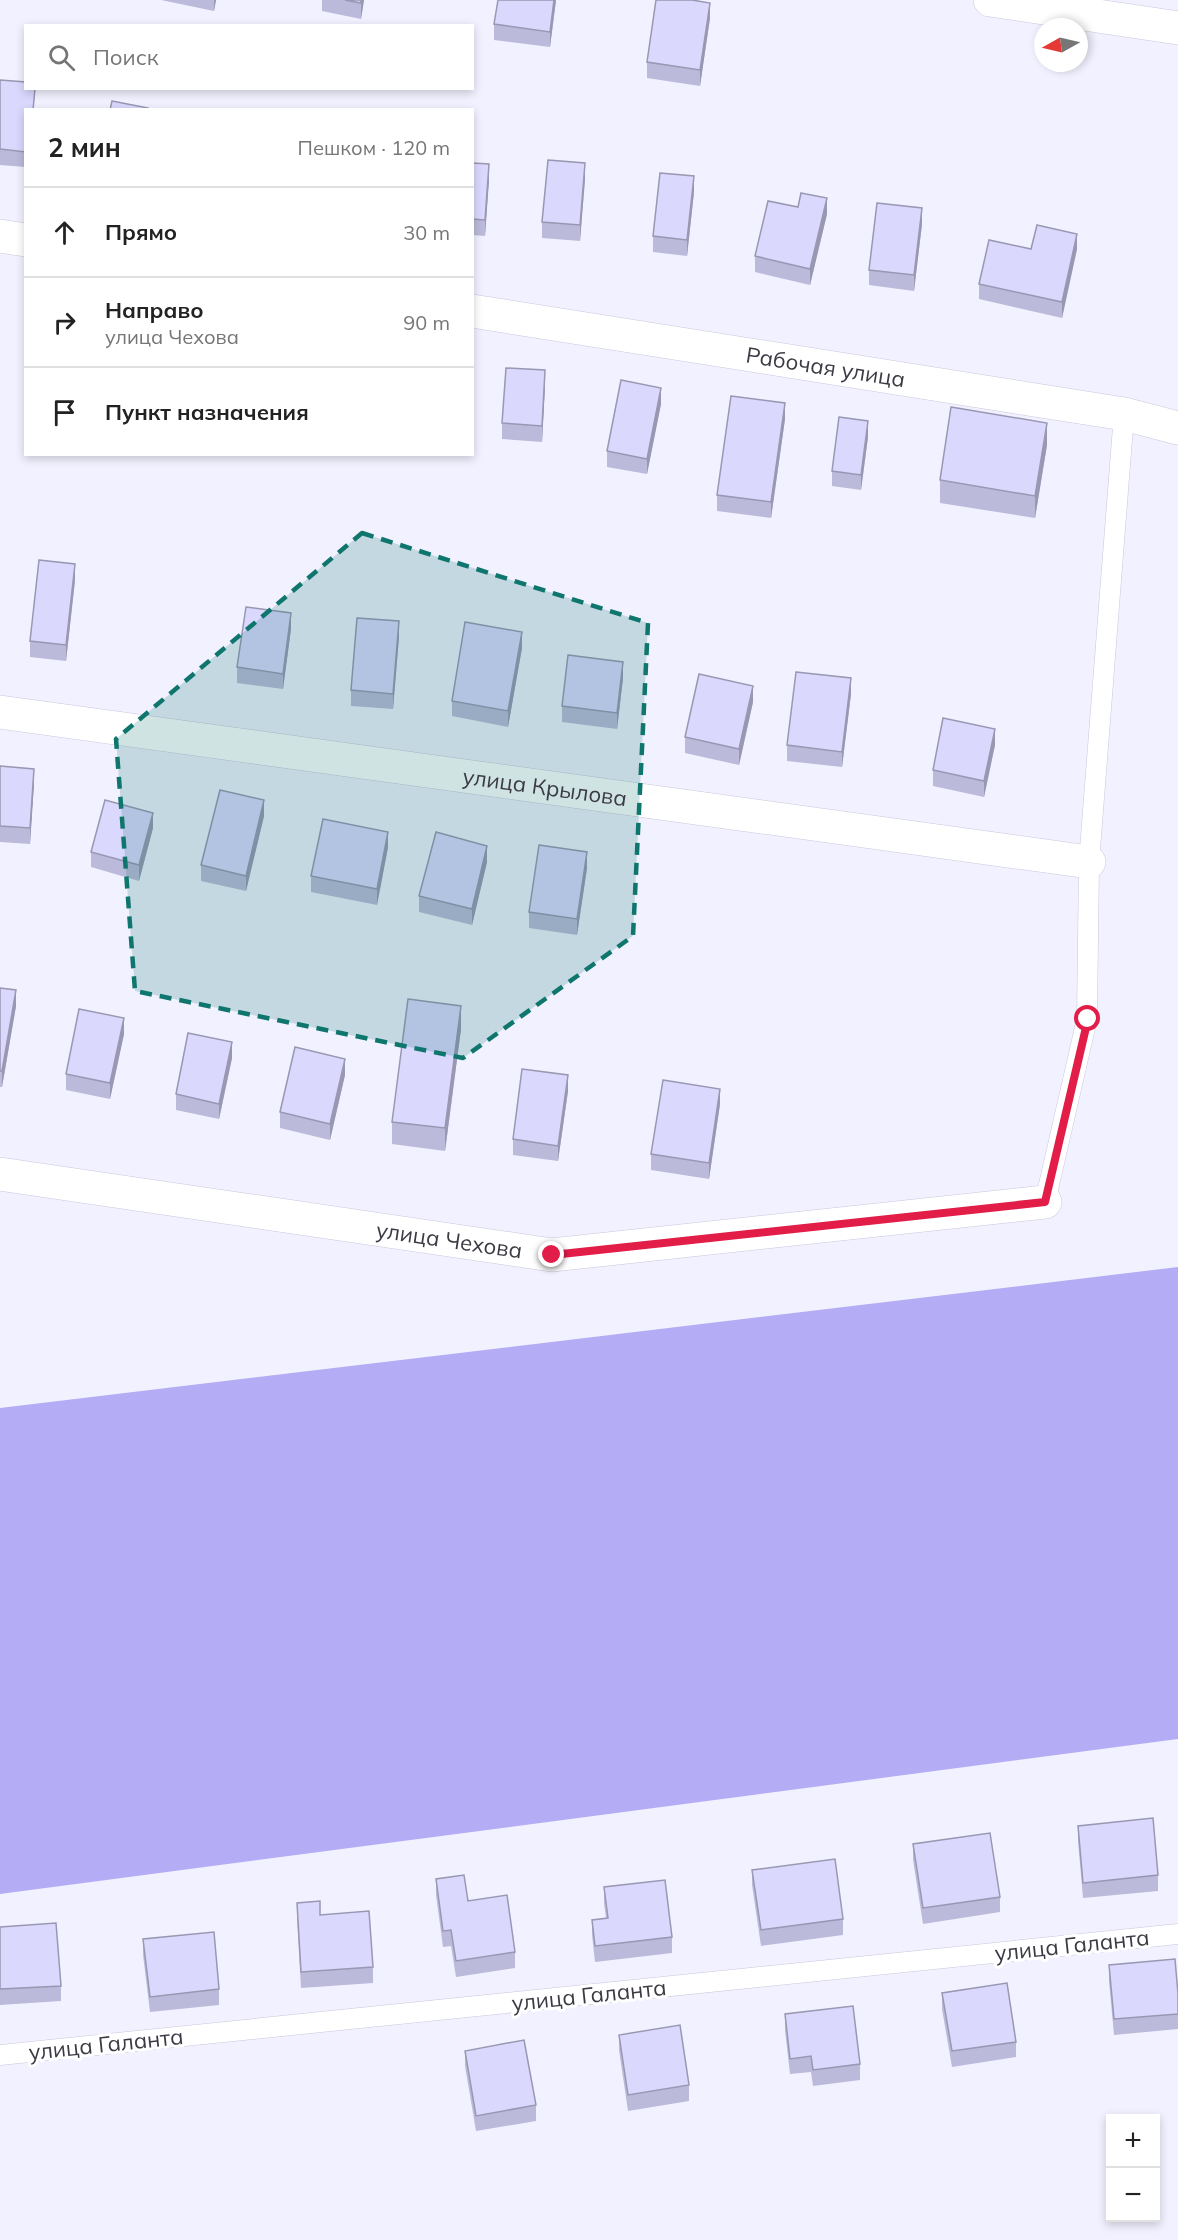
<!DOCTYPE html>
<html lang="ru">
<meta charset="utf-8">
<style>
body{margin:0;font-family:Mulish,sans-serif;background:#f2f2f2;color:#222}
.controls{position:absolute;right:18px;bottom:18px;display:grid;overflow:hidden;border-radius:0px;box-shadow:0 3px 9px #0003}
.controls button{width:54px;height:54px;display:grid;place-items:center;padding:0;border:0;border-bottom:2px solid #e0e0e0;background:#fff;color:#222;font:30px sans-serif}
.compass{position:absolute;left:1034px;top:18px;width:54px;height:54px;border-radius:50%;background:#fff;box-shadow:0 3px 9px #0003;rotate:262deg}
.stop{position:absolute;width:18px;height:18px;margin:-14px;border:4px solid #e11d48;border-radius:50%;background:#fff}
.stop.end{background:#e11d48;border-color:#fff;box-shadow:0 2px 6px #0008}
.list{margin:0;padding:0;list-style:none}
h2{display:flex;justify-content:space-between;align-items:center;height:78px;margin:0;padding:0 24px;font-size:26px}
h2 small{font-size:20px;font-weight:400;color:#767676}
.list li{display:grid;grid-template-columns:39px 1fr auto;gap:18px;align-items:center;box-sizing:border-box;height:90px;padding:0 24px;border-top:2px solid #e0e0e0}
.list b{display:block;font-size:22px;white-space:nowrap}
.list p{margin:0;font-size:20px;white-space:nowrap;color:#767676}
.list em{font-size:20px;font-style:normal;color:#767676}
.icon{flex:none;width:33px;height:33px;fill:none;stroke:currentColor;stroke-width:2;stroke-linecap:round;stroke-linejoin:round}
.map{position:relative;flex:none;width:1178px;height:2240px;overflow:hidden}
.search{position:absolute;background:#fff;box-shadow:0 3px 9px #0003;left:24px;top:24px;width:450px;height:66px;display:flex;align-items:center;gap:15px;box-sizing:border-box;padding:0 21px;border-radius:0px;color:#767676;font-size:22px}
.panel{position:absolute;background:#fff;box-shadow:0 3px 9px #0003;left:24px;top:108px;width:450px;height:348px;border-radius:0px}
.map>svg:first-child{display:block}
.forest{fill:#b4acf5}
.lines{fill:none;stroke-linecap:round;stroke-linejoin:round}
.service-casing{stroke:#c9c7dd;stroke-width:21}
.minor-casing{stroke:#c9c7dd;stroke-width:34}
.service{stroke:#fff;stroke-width:20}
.minor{stroke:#fff;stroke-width:33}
.wall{fill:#bcbada}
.shaded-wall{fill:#9997b2}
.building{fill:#dbd8fe;stroke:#9997b2;stroke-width:1.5}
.route{stroke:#e11d48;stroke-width:8}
.marked{fill:#0f766e;fill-opacity:0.2;stroke:#0f766e;stroke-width:4.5;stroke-dasharray:12 8;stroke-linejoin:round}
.labels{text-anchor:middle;stroke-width:6;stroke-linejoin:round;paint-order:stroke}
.street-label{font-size:22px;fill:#3c3b44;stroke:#fff}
</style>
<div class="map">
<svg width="1178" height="2240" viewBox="0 0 1178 2240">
<rect width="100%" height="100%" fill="#f2f1ff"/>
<!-- forest -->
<polygon class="forest" points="1178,1267 1178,1739 0,1894 0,1408"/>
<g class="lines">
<!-- service casing -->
<g class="service-casing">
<g id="service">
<polyline points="1045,1202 1087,1019 1089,862 1124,414"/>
<polyline points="0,2055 1178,1934"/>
</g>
</g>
<!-- minor casing -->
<g class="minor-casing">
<g id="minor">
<polyline points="990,0 1178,28"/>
<polyline points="0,236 26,240"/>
<path id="s1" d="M472,311L1124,414L1178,428"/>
<path id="s2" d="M0,712L1089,862"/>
<path id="s3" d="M0,1174L552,1255L1045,1202"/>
</g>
</g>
<!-- service -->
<use href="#service" class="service"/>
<!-- minor -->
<use href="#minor" class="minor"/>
</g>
<!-- wall -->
<g class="wall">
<polygon points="161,0 216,0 214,11"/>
<polygon points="322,0 364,0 361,19 322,11"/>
<polygon points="498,0 556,0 550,47 494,40 494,24"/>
<polygon points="710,18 700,86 647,78 647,62"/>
<polygon points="0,80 35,88 35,99 26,110 26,167 0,165"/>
<polygon points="472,163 489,180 485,236 472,235"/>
<polygon points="585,179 580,241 542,238 542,222"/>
<polygon points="694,192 687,256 653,252 653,236"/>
<polygon points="827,214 810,285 755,272 755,256"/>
<polygon points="922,224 914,291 869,285 869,270"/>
<polygon points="1031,249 1077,249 1062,318 979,299 979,284"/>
<polygon points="545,386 542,442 502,439 502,423"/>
<polygon points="661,404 647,474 607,467 607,451"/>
<polygon points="785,419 771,518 717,511 717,495"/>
<polygon points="868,437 861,490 832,486 832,471"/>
<polygon points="1047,445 1035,518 940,503 940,480"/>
<polygon points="75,580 66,661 30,657 30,641"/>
<polygon points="291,629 283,689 237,683 237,667"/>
<polygon points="399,637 393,709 351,706 351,690"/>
<polygon points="522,648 508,727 452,716 452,701"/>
<polygon points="623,678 617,729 562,722 562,706"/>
<polygon points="851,694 842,767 787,761 787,745"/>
<polygon points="753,702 739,765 685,753 685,737"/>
<polygon points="995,745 984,797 933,786 933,770"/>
<polygon points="0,766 34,784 30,844 0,842"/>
<polygon points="264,816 246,891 201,881 201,865"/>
<polygon points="153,828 139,881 91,867 91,852"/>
<polygon points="388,847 377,905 311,892 311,876"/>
<polygon points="487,862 472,925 419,912 419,896"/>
<polygon points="587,868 577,935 529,928 529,912"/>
<polygon points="0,988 16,1006 2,1087 0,1087"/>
<polygon points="461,1029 445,1151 392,1144 392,1122"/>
<polygon points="124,1034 110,1099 66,1090 66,1074"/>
<polygon points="232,1058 219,1119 176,1110 176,1094"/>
<polygon points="345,1075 330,1140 280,1128 280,1112"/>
<polygon points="568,1091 558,1161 513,1155 513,1139"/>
<polygon points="720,1104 709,1179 651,1170 651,1154"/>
<polygon points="1078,1826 1158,1875 1158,1891 1083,1898 1078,1841"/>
<polygon points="913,1844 1000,1897 1000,1912 923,1924 913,1860"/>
<polygon points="752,1870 843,1919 843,1935 761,1946 752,1885"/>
<polygon points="436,1879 468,1901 515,1952 515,1968 456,1977 451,1946 443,1947 436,1895"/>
<polygon points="604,1887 672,1937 672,1953 595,1962 592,1935 592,1920 606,1918 604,1903"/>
<polygon points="297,1903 320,1915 373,1967 373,1983 301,1988 297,1918"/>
<polygon points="0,1927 61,1986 61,2001 0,2005"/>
<polygon points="143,1939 219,1989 219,2005 150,2012 143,1955"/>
<polygon points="1109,1965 1178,1994 1178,2029 1114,2035 1109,1981"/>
<polygon points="942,1993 1016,2042 1016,2057 952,2067 942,2009"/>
<polygon points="785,2014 860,2064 860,2080 813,2086 811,2072 790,2074 785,2030"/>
<polygon points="619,2035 689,2085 689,2101 628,2111 619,2050"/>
<polygon points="465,2051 536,2105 536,2121 476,2131 465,2066"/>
</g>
<!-- shaded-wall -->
<g class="shaded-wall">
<polygon points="214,0 216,0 214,11"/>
<polygon points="361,0 364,0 361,19"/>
<polygon points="554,0 556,0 550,47 550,32"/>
<polygon points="710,3 710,18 700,86 700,70"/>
<polygon points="585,163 585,179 580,241 580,225"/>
<polygon points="489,164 489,180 485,236 485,220"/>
<polygon points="694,176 694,192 687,256 687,240"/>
<polygon points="827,198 827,214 810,285 810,269"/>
<polygon points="922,208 922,224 914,291 914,275"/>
<polygon points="1077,234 1077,249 1062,318 1062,302"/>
<polygon points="545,370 545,386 542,442 542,426"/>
<polygon points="661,388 661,404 647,474 647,459"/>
<polygon points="785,403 785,419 771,518 771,502"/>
<polygon points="868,421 868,437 861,490 861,475"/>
<polygon points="1047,423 1047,445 1035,518 1035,496"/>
<polygon points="75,564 75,580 66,661 66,645"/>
<polygon points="291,613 291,629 283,689 283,674"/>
<polygon points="399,621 399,637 393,709 393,694"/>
<polygon points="522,632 522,648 508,727 508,711"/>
<polygon points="623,662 623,678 617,729 617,713"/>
<polygon points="851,678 851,694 842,767 842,752"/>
<polygon points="753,686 753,702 739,765 739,749"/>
<polygon points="995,729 995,745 984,797 984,781"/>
<polygon points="34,769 34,784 30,844 30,828"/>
<polygon points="264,800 264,816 246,891 246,876"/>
<polygon points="153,813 153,828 139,881 139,865"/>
<polygon points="388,832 388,847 377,905 377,889"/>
<polygon points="487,846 487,862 472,925 472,909"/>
<polygon points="587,852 587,868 577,935 577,919"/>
<polygon points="16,990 16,1006 2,1087 2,1071"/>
<polygon points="461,1006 461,1029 445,1151 445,1128"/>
<polygon points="124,1018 124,1034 110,1099 110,1083"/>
<polygon points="232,1042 232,1058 219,1119 219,1104"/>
<polygon points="345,1059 345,1075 330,1140 330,1124"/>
<polygon points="568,1075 568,1091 558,1161 558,1146"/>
<polygon points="720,1089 720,1104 709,1179 709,1163"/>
</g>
<!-- building -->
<g class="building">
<polygon points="345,0 361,0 361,3"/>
<polygon points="498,0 554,0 550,32 494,24"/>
<polygon points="656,0 692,0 710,3 700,70 647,62"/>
<polygon points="0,80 26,82 26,88 35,88 33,110 26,110 26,152 0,149"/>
<polygon points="112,101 148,108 147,110 110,110"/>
<polygon points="548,160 585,163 580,225 542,222"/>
<polygon points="472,163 489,164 485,220 472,219"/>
<polygon points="660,173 694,176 687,240 653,236"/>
<polygon points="801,193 827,198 810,269 755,256 768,201 798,207"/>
<polygon points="877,203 922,208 914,275 869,270"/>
<polygon points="1037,225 1077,234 1062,302 979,284 989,240 1031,249"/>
<polygon points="506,368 545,370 542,426 502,423"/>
<polygon points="621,380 661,388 647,459 607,451"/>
<polygon points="731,396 785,403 771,502 717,495"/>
<polygon points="951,407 1047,423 1035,496 940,480"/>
<polygon points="839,417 868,421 861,475 832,471"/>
<polygon points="39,560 75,564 66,645 30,641"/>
<polygon points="246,607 291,613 283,674 237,667"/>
<polygon points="357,618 399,621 393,694 351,690"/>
<polygon points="465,622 522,632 508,711 452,701"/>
<polygon points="568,655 623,662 617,713 562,706"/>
<polygon points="796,672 851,678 842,752 787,745"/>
<polygon points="699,674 753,686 739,749 685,737"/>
<polygon points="943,718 995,729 984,781 933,770"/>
<polygon points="0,766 34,769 30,828 0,826"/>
<polygon points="220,790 264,800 246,876 201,865"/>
<polygon points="105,800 153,813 139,865 91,852"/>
<polygon points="323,819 388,832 377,889 311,876"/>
<polygon points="436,832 487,846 472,909 419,896"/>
<polygon points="539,845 587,852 577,919 529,912"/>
<polygon points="0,988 16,990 2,1071 0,1071"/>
<polygon points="408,999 461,1006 445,1128 392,1122"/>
<polygon points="79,1009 124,1018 110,1083 66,1074"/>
<polygon points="188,1033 232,1042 219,1104 176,1094"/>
<polygon points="295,1047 345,1059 330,1124 280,1112"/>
<polygon points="522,1069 568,1075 558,1146 513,1139"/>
<polygon points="663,1080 720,1089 709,1163 651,1154"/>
<polygon points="1153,1818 1158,1875 1083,1883 1078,1826"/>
<polygon points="990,1833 1000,1897 923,1908 913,1844"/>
<polygon points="835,1859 843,1919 761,1930 752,1870"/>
<polygon points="464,1875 468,1901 507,1895 515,1952 456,1961 451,1930 443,1931 436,1879"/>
<polygon points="665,1880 672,1937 595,1946 592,1920 608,1918 604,1887"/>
<polygon points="320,1901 320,1915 369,1911 373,1967 301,1972 297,1903"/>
<polygon points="56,1923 61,1986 0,1989 0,1927"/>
<polygon points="214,1932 219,1989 150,1997 143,1939"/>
<polygon points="1175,1959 1178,1994 1178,2014 1114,2019 1109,1965"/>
<polygon points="1007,1983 1016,2042 952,2051 942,1993"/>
<polygon points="853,2006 860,2064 813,2070 811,2056 790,2059 785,2014"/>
<polygon points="680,2025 689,2085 628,2095 619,2035"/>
<polygon points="524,2040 536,2105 476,2116 465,2051"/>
</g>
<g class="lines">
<!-- route -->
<polyline class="route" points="552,1255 1045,1202 1088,1019"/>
</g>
<!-- marked area -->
<path class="marked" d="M362,533L648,623L633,936L463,1058L135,991L116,739Z"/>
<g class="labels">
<!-- street labels -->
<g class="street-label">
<text dy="8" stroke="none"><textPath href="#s1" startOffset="358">Рабочая улица</textPath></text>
<text dy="8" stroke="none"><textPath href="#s2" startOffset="550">улица Крылова</textPath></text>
<text dy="8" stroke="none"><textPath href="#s3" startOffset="454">улица Чехова</textPath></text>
<text transform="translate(1072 1945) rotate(-6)" y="8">улица Галанта</text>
<text transform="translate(589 1995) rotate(-6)" y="8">улица Галанта</text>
<text transform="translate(106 2044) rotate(-6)" y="8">улица Галанта</text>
</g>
</g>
</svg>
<div class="controls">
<button>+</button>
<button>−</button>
</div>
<svg class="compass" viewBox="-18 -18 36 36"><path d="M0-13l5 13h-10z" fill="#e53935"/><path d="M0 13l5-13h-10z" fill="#767676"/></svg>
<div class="stop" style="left:1088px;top:1019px"></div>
<div class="stop end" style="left:552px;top:1255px"></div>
<div class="search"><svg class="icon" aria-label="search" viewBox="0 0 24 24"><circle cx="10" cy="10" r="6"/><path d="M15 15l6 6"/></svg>Поиск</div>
<section class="panel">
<h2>2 мин<small>Пешком · 120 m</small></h2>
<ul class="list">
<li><svg class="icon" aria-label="ahead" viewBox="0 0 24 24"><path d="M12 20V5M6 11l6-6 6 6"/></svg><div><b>Прямо</b></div><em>30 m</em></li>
<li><svg class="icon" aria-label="right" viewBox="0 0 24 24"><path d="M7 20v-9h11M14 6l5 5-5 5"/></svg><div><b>Направо</b><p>улица Чехова</p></div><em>90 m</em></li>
<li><svg class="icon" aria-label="arrive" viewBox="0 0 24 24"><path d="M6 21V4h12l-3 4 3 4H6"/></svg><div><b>Пункт назначения</b></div></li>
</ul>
</section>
</div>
